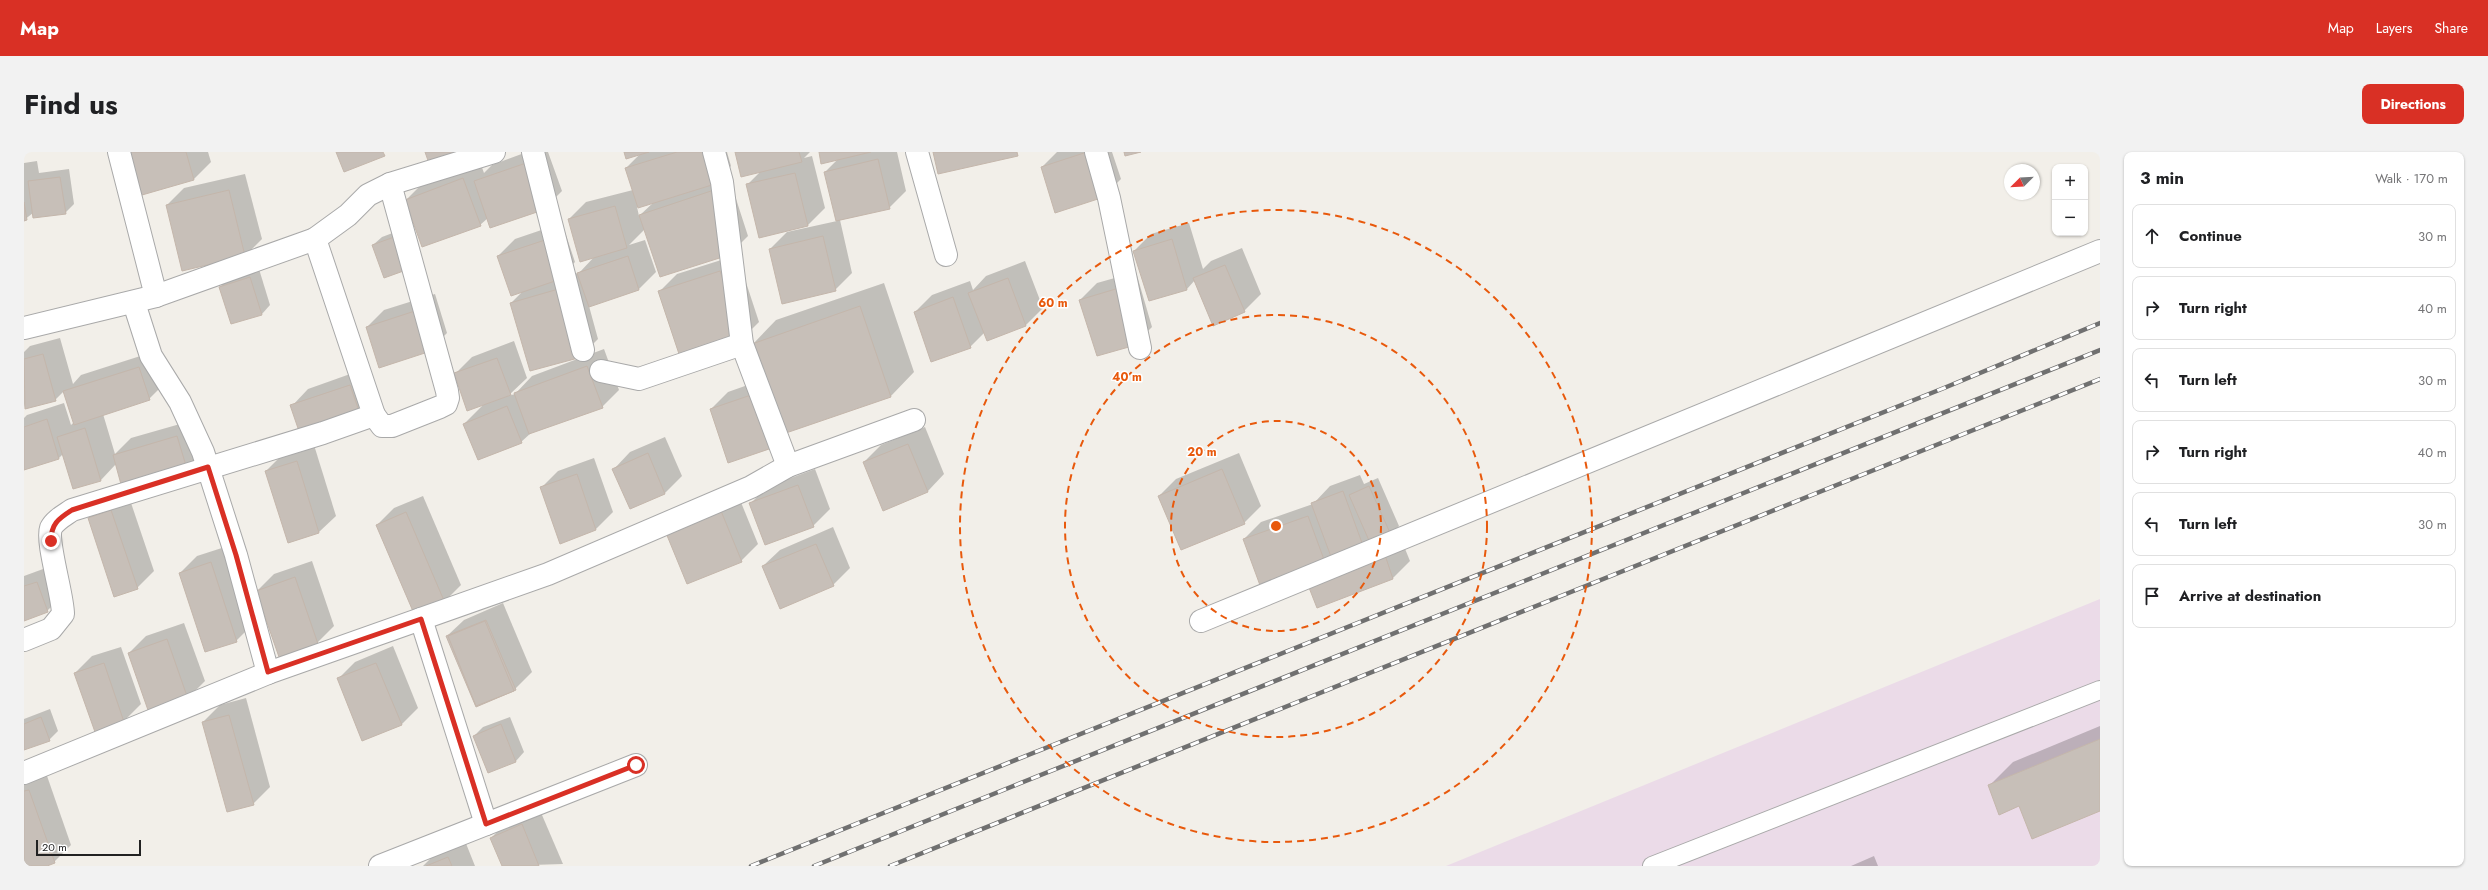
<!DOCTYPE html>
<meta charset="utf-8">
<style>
body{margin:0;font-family:Jost,sans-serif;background:#f2f2f2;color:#202124}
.controls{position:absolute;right:12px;top:12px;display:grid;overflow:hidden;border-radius:8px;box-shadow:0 1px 3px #0004}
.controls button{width:36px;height:36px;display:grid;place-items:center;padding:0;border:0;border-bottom:1px solid #e0e0e0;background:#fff;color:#202124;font:20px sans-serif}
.compass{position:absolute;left:1980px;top:12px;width:36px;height:36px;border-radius:50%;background:#fff;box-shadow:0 1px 3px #0004;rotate:246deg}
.scale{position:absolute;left:12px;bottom:10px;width:105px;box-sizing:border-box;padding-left:4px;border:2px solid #222;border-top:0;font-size:11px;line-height:14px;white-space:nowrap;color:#222;-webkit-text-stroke:3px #fff;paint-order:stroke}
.stop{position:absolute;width:12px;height:12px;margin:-9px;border:3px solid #d93025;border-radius:50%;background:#fff}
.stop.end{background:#d93025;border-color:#fff;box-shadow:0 1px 4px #0008}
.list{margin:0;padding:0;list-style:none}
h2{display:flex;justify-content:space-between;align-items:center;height:52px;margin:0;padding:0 16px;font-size:17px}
h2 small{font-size:13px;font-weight:400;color:#757577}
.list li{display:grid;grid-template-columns:26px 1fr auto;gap:12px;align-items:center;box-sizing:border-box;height:64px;margin:0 8px 8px;padding:0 8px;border:1px solid #e0e0e0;border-radius:8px}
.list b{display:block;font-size:15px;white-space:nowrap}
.list em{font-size:13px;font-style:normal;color:#757577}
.icon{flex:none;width:22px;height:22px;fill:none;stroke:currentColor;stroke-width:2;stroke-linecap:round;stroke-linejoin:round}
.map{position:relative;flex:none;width:2076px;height:714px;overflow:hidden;border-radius:8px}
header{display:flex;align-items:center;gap:24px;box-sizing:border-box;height:56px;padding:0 20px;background:#d93025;color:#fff}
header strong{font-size:19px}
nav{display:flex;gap:22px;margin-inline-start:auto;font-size:14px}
.intro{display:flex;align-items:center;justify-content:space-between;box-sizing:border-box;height:96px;padding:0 24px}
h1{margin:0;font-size:28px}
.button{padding:10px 18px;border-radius:8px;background:#d93025;color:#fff;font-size:14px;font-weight:700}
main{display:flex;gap:24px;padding:0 24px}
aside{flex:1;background:#fff;border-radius:8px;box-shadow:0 1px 3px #0004}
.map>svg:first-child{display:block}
.industrial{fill:#ebdbe8}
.shadow{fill:#0003;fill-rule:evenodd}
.building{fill:#c7bfb8;stroke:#c4b6ab}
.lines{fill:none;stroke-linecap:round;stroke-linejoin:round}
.service-casing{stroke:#a9a9a9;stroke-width:20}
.minor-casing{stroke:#a9a9a9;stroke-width:24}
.service{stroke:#fff;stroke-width:18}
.minor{stroke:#fff;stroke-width:22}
.rail-casing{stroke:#707070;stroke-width:4.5}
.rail{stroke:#fff;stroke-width:3;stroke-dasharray:9;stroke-linecap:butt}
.route{stroke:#d93025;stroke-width:5}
.ring{fill:none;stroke:#e8590c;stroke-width:2;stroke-dasharray:7 5}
.centre{fill:#e8590c;stroke:#fff;stroke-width:2}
.ring-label{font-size:12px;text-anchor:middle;font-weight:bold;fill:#e8590c;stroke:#fff;stroke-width:3;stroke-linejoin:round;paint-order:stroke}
</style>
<header>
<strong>Map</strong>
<nav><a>Map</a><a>Layers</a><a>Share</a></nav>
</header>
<div class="intro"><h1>Find us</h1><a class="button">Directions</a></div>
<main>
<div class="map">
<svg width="2076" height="714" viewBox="0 0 2076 714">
<rect width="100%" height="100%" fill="#f2efe9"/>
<!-- industrial -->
<polygon class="industrial" points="2076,447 2076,714 1422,714"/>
<!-- shadow -->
<g class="shadow">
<polygon points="106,0 184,0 187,10 170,27 119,42"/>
<polygon points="503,0 524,0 538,39 521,56 464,66 456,73 382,48 399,31 456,10 460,21 468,13"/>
<path d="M601,0H703L707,14L696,25L704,22L724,84L707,101L621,77L605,93L621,88L632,120L615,137L565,154L574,187L557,204L487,151L499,139L474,104L491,87L538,71L551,110L536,125L555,121L571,104L545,67L562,50L609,38L602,16L617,1ZM630,50L615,64L613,55Z"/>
<polygon points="712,0 786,0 780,6 788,4 801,56 784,73 735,84 723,33 737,19"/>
<polygon points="796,0 873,0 882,39 865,56 816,68 828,121 811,138 746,97 763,80 813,69 801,20 815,6"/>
<polygon points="1033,0 1088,0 1097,27 1080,44 1018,15"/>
<polygon points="13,9 15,21 45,17 50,52 41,61 9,61 0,68 0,11"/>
<polygon points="221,22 238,87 221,104 143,53 160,36"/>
<polygon points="1165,71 1179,117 1187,109 1218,96 1237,142 1220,159 1171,128 1163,137 1126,148 1110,99 1127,82"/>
<polygon points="382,76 361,125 349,93 358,85"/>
<polygon points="713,103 735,170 718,187 636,139 653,122"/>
<polygon points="1001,109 1019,156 1002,173 964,188 961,180 946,195 891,160 908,143 946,129 949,138 962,124"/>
<polygon points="235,117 246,153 238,162 207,171 196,135 205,126"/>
<polygon points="1112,120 1128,175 1111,192 1056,148 1073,131"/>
<polygon points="860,131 890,220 867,244 763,280 687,257 704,240 741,227 729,192 752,168"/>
<polygon points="411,142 423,181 406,198 343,175 360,158"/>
<polygon points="36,186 49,232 57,223 132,199 142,230 125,247 79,262 91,302 107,286 170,268 180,299 163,316 92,312 77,328 39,302 35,306 0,317 0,266 3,263 40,251 47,273 50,270 40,239 31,248 1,256 0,252 0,200 6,194"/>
<polygon points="490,189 503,226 484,244 491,242 508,224 580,197 595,238 578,255 507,281 497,290 440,272 460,252 431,222 448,205"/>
<polygon points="343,216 336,264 268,254 284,237"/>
<polygon points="901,275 920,322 904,339 840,310 857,293"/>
<polygon points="641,285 658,324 641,341 590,317 606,300"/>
<polygon points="290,293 312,364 295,380 242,319 259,302"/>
<polygon points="1215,301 1237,354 1220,371 1135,344 1152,327"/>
<polygon points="570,306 589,360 572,377 536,390 517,336 534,319"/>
<polygon points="791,317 806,357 789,374 726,352 743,335"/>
<polygon points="1336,323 1340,332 1354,326 1375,374 1367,383 1301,412 1220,387 1237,370 1289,352 1306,334"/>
<polygon points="104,342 130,419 113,436 65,366 82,349"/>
<polygon points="714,343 734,392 717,409 660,364"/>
<polygon points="399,344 437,433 420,450 353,373 370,356"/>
<polygon points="809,375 826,416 809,433 739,414 756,398"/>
<polygon points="1377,387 1386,409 1369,426 1293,455"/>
<polygon points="204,394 229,472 212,489 156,421 173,404"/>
<polygon points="288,409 310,474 293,491 233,439 250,422"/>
<polygon points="30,413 40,442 23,459 0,468 0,424"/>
<polygon points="479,451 508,520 491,537 423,484 440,468"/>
<polygon points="160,471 181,529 164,546 105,501 122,484"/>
<polygon points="369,494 394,556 377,573 314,527 331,510"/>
<polygon points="97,495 117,552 100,569 51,521 68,504"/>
<polygon points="222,546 246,635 229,652 179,570 196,553"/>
<polygon points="26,557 34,579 25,588 0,597 0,567"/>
<polygon points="486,565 500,600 492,609 464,620 450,584 459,575"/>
<polygon points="2076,574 2076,658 1995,653 1965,634 1989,610"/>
<polygon points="22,621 47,693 30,710 20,714 0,714 0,629"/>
<polygon points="515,656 539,712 479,714 467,686 484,669"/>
<polygon points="441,689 451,714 399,714 412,701"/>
<polygon points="1850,704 1854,714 1827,714"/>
</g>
<!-- building -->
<g class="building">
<polygon points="105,0 162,0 170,28 118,43"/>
<polygon points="312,0 359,0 361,4 320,20"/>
<polygon points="401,0 450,0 407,17"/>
<polygon points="600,0 625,0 602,7"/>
<polygon points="653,0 681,0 691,32 614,56 601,16"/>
<polygon points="711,0 775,0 778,10 717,25"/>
<polygon points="795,0 847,0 797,12"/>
<polygon points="909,0 993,0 994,4 914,22"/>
<polygon points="1063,0 1080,45 1031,61 1017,15"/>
<polygon points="1100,0 1117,0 1101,4"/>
<polygon points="854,7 866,57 812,69 800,20"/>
<polygon points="505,10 522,57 466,76 450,29"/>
<polygon points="771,21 784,74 735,86 722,32"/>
<polygon points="36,25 42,62 9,66 4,29"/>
<polygon points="439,26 457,74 398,95 381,48"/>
<polygon points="205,38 221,104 158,119 142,53"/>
<polygon points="687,39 708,102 636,125 615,63"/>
<polygon points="0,50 3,68 0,69"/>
<polygon points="591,54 603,96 556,110 544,67"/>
<polygon points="373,84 385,117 360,126 348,93"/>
<polygon points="799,84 812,139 758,152 745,97"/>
<polygon points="1148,87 1163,138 1125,149 1109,99"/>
<polygon points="521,88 534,128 487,144 473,104"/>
<polygon points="604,104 615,138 565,155 553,121"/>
<polygon points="1201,113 1221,160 1189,174 1169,126"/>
<polygon points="696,119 719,188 657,208 634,139"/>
<polygon points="226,125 238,163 207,172 195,135"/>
<polygon points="984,126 1002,174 963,189 944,141"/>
<polygon points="538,136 558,205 506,219 486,151"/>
<polygon points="1095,136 1112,193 1073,204 1055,148"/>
<polygon points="929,145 947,196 907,210 890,160"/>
<polygon points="836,154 867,245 759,282 728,192"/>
<polygon points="394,158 407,199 355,216 342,175"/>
<polygon points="19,202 32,249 1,257 0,207"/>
<polygon points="473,206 487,243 443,259 430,221"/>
<polygon points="563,214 579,256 505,282 490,241"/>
<polygon points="115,215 126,248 50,273 39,239"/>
<polygon points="326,233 337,265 277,285 266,253"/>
<polygon points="730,242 748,296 704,311 686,257"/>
<polygon points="483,254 498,291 454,308 439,272"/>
<polygon points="23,267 35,307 0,318 0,275"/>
<polygon points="61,276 77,329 49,337 33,285"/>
<polygon points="153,284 163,317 98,336 89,303"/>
<polygon points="884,292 904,340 859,359 839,310"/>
<polygon points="624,301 641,342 606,357 588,317"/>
<polygon points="273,309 295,381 264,391 241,319"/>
<polygon points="1198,317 1221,372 1157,398 1134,344"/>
<polygon points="553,322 572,378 536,392 516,335"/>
<polygon points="774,333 790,375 741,393 725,351"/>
<polygon points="1345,334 1367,383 1347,393 1325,343"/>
<polygon points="1319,339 1341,399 1309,410 1287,351"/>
<polygon points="87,358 114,437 90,445 64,366"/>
<polygon points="697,359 718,410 663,432 642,381"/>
<polygon points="382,360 421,451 391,464 352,373"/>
<polygon points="1284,364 1302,413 1237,436 1219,387"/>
<polygon points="792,392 810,434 756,457 738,414"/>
<polygon points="1361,403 1369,427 1293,456 1284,433"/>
<polygon points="187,410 213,490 181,500 155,421"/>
<polygon points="271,425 294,492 255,505 232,439"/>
<polygon points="13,430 24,460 0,469 0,434"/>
<polygon points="462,468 492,538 452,555 422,484"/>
<polygon points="461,469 490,539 452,554 424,484"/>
<polygon points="143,487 164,547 125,561 104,501"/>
<polygon points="80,511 100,570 71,580 50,521"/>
<polygon points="352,511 378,573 338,589 313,526"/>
<polygon points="205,563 230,653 203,660 178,570"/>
<polygon points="17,565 26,589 0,598 0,572"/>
<polygon points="477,572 492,610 464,621 449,584"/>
<polygon points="2076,587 2076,659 2008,687 1995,654 1975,663 1964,633"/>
<polygon points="5,638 31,711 23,714 0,714 0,639"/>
<polygon points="498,672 515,714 478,714 466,686"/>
<polygon points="424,705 428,714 402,714"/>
</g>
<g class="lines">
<!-- service casing -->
<g class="service-casing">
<polyline id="service" points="1628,714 2076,538"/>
</g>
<!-- minor casing -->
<g class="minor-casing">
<g id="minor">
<polyline points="509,0 559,198"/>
<polyline points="690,0 698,30 718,192 764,314"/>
<polyline points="893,0 922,103"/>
<polyline points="1072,0 1085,46 1116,196"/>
<polyline points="132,144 291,87 324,63 344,43 366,32 470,0"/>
<polyline points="110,151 127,204 156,250 179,300 212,403 244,521"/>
<polyline points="0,176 132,144 95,0"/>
<polyline points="577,219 615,227 718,192"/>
<polyline points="350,263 358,274 368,274 416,255 422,252 424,246 423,239 366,32"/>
<polyline points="397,467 462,672"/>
<polyline points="1177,469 2076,99"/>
<path d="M0,488L27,477L39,462C39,443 22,390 27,376C31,368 41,363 48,358L299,281L350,263L291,87"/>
<polyline points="0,621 244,521 524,422 727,335 764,314 890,268"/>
<polyline points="356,714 612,613"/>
</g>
</g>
<!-- service -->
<use href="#service" class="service"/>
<!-- minor -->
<use href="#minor" class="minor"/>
<!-- rail casing -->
<g class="rail-casing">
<g id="rail">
<polyline points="727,714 1920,236 2076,171"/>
<polyline points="790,714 2076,198"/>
<polyline points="866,714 2076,227"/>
</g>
</g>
<!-- rail -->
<use href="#rail" class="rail"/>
</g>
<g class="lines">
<!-- route -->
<path class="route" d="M27,389C27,372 34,367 48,358L184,315L212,403L244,520L397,467L462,672L612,613"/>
</g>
<!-- distance rings -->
<g class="ring">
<circle cx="1252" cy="374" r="105"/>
<circle cx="1252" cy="374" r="211"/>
<circle cx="1252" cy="374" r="316"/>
</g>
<circle cx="1252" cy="374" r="6" class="centre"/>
<g class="ring-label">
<text x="1029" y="155">60 m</text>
<text x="1103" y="229">40 m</text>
<text x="1178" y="304">20 m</text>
</g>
</svg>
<div class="controls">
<button>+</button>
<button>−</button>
</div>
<svg class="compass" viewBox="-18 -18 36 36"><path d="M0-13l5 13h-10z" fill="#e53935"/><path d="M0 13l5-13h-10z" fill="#757577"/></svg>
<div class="scale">20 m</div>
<div class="stop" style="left:612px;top:613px"></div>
<div class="stop end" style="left:27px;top:389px"></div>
</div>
<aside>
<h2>3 min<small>Walk · 170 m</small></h2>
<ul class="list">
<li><svg class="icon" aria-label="ahead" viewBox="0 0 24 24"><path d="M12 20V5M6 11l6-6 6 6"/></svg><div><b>Continue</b></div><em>30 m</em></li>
<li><svg class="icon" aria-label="right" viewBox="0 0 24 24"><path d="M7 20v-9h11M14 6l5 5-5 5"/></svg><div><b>Turn right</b></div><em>40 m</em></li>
<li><svg class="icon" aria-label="left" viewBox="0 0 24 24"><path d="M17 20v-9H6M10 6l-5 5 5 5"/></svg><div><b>Turn left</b></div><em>30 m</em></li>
<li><svg class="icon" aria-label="right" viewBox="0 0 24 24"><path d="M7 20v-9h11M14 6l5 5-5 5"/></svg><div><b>Turn right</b></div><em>40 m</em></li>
<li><svg class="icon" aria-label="left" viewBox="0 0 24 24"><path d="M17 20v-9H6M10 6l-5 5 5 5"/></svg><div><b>Turn left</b></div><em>30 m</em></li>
<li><svg class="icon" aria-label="arrive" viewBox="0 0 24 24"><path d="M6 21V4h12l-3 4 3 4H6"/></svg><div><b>Arrive at destination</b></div></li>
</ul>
</aside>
</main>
